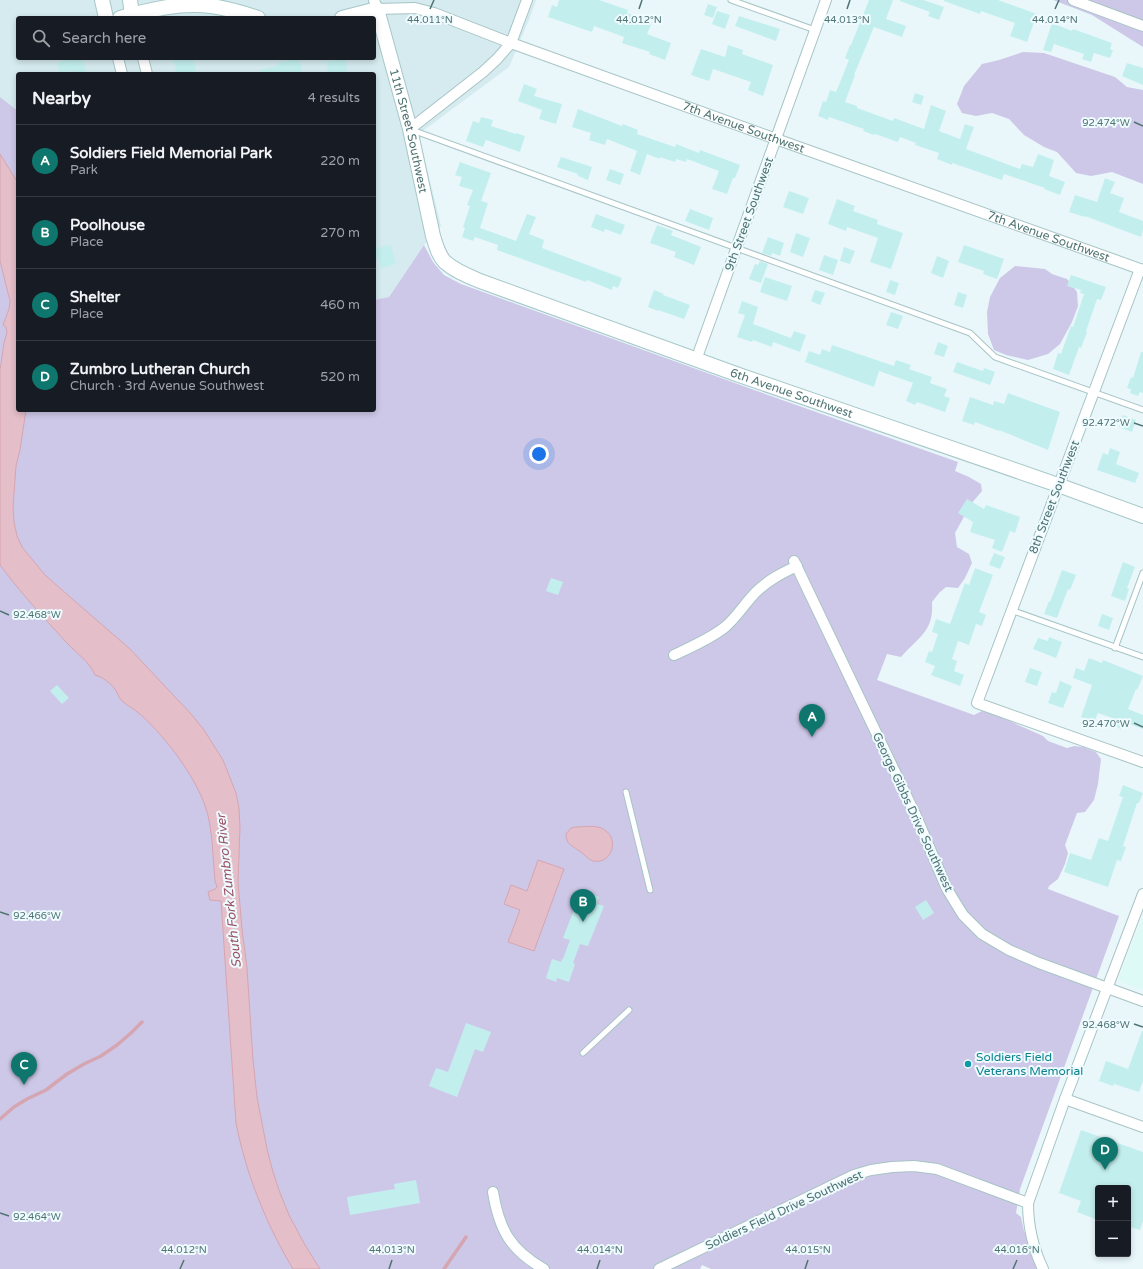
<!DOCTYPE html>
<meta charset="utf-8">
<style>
body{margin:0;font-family:"Varela Round",sans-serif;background:#242831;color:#f1f3f6}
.controls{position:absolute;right:12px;bottom:12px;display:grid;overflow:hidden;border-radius:4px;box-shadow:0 2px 6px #0003}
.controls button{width:36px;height:36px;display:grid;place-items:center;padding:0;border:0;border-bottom:1px solid #363941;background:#171b24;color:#f1f3f6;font:20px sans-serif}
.you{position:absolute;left:539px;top:454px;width:14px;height:14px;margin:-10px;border:3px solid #fff;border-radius:50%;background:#1a73e8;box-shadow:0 0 0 6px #1a73e833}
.badge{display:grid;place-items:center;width:26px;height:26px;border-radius:50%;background:#0f766e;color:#fff;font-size:13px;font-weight:700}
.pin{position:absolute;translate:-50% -33px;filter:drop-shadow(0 1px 2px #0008)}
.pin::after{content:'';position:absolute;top:21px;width:14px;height:12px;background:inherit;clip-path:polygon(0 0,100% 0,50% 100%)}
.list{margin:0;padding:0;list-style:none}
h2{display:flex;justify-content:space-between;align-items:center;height:52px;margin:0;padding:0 16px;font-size:17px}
h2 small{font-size:13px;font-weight:400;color:#9ea1a6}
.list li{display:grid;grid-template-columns:26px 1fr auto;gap:12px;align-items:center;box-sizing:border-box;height:72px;padding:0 16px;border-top:1px solid #363941}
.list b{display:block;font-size:15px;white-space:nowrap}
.list p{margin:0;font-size:13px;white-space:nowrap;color:#9ea1a6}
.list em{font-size:13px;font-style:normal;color:#9ea1a6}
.icon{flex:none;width:22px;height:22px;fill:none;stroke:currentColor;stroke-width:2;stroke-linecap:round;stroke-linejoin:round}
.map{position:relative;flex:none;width:1143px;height:1269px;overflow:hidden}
.search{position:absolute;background:#171b24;box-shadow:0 2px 6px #0003;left:16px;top:16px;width:360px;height:44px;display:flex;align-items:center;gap:10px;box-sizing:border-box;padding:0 14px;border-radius:4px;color:#9ea1a6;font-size:15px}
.panel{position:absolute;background:#171b24;box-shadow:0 2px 6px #0003;left:16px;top:72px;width:360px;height:340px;border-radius:4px}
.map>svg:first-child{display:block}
.residential{fill:#d5ebef;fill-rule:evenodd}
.commercial{fill:#ddfaf7}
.green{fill:#cec8e8}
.water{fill:#e4bec8;stroke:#d5a5b1}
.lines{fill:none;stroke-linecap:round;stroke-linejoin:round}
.stream{stroke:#d5a5b1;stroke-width:3.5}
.building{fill:#c2efee}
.lane-casing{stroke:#a7c4c5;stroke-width:7}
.street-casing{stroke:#a7c4c5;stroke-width:12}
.secondary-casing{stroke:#a6c7c8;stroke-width:16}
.lane{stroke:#fff;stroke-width:5}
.street{stroke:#fff;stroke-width:10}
.secondary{stroke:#fff;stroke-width:14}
.ticks{fill:none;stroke:#4e7472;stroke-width:1.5}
.culture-dot{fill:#0f9aa8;stroke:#effbfe;stroke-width:1.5}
.labels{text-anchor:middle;stroke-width:4;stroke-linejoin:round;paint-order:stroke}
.street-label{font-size:12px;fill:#4e7472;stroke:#effbfe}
.culture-label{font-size:12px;fill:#0d838f;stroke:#effbfe;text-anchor:start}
.water-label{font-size:13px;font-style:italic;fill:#9a5364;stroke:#effbfe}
.ticks-label{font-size:10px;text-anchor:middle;fill:#4e7472;stroke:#effbfe;stroke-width:4;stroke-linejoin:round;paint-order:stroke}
</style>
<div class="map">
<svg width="1143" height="1269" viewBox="0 0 1143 1269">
<rect width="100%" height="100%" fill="#e9f7fb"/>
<!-- residential -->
<path class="residential" d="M0,0H536L529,20L509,67L424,130L420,139L441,226L424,245L389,297L374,300V74H18V111L0,97ZM18,18H374V58H18Z"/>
<!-- commercial -->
<polygon class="commercial" points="1143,915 1143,990 1118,981"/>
<!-- green -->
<g class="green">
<polygon points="1053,0 1143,0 1143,47 1092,15"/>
<polygon points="1023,52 1044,53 1115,77 1127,87 1143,90 1143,184 1112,172 1091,176 1076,173 1057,152 1044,147 1024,135 1009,119 992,113 976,116 962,113 957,104 964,86 982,64 999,60"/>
<path d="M0,97L18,111V410H374V300L389,297L424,245L433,262L444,275L461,284L768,395L958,462L955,471L969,477L981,484L982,491L971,504L955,533L957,547L969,554L972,563L965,578L958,588L946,587L939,593L932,602C934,632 918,637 901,657L887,654L877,680L974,715L982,711L994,714L1043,736L1048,741L1067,748L1074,746L1083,747L1096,752L1101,759L1098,784L1094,800L1085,812L1077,813L1065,845L1068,853L1065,864L1058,879L1049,886L1048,889L1119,916L1020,1189L1016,1213L1021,1217L1024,1231L1041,1269H711L702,1265L700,1269H0Z"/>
<polygon points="1015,266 1045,269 1052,274 1067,279 1077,292 1078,306 1072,322 1060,344 1048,354 1028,360 1006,355 994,350 988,334 987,312 990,297 1000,278"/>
</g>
<!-- water -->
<g class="water">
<path d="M0,154L18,183V410H26L20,450L16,466L13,507L14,522L17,536L22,547L45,575L70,597L130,649L192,715L204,730L223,760L236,793L239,808L240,827L238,882L242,929L247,968L253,1060L257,1097L267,1149L273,1172L280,1193L289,1215L305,1245L320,1269H293C266,1224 246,1174 236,1123L221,901L210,900L208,892L215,889L217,887L215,881C213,861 213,840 209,820C202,784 167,738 140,714C134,709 128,706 122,701C118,697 118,693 115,689C110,683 103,677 95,675C89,661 77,654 67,643C43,617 20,592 0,565V370L4,343L7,332L6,327L3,325L9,309L10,301L0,261Z"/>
<path d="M576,827C584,827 594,825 601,828C621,836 613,865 593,861C587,859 584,853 578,850C571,845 566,844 566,834L571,828Z"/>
<polygon points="538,860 564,869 534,951 508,942 520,910 504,904 511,885 527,891"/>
</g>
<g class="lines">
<!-- stream -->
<g class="stream">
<polyline points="0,1119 14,1107 27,1099 46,1090 67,1074 84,1064 101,1056 117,1045 131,1033 142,1022"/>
<polyline points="444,1269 466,1237"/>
</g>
</g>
<!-- building -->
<g class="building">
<polygon points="559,0 599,0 628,10 627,13 652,22 647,34 671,43 665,60 649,54 650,52 622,43 624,37 594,26 592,32 548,17 552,5 557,7"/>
<polygon points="869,0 893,0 886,19 906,26 902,37 874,27 854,75 855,75 845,102 857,106 857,108 893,121 894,118 924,129 931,105 946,111 939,131 960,139 965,124 974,127 966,149 1020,169 1022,164 1033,167 1038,154 1054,160 1049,176 1065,182 1060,195 1044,189 1045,188 1004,174 1002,180 952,163 952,165 937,159 939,153 915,145 916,143 900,137 898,142 875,134 874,135 863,131 864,129 829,117 828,120 818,116 823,101 826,102 830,90 836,92 849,60 845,58 850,45 851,45"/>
<polygon points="900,0 923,0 944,7 939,20 928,16 930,12 900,1"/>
<polygon points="944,0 998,0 1037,14 1027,42 1010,36 1015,23 981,11 980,14 944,1"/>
<polygon points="708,4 717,7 713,18 704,15"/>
<polygon points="717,11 730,15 725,29 712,24"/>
<polygon points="739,16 780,29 776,41 735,26"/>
<polygon points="1052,23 1072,31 1073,29 1112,43 1110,49 1113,50 1110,58 1094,53 1091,62 1082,59 1084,54 1054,44 1051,52 1043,50"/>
<polygon points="728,45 743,50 742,54 773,65 763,96 748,90 751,82 713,69 709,81 691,75 701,49 725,57"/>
<polygon points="74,58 82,58 87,74 72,74 71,70 60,74 57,63"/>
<polygon points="173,58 193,58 197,74 177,74"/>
<polygon points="297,58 299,58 303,74 259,74 259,70 278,66 277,63"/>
<polygon points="345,58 348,74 329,74 326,62"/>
<polygon points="1127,63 1143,68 1143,85 1122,76"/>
<polygon points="524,84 537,89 534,96 562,104 556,124 539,119 542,110 518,101"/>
<polygon points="915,93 924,96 921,105 912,102"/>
<polygon points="578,109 622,126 623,124 638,130 637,134 675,147 676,144 699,153 700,150 740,165 735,178 733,178 727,194 712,189 719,171 687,159 686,162 676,159 675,162 660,157 660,159 647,154 640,175 630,171 637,151 607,139 605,145 589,140 591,133 572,127"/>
<polygon points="481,117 493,120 491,126 516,134 516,133 525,136 520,152 486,140 483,147 466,141 473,121 479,123"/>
<polygon points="561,157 592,167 588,180 578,176 578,174 557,167"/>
<polygon points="460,162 491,173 481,201 488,203 480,228 516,241 527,214 536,217 529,234 544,240 542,248 622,278 618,288 613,286 612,290 587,280 586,282 497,250 498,245 475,237 473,241 462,237 465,228 463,227 470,206 467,205 473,190 459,186 462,177 455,175"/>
<polygon points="610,169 624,174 620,185 606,180"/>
<polygon points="1105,178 1115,182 1110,193 1124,198 1119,212 1143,221 1143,230 1141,237 1085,216 1085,217 1069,212 1075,195 1097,202"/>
<polygon points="789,191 809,198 803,214 783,207"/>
<polygon points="837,199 855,206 853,211 878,220 877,224 903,233 891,269 870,262 878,238 847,227 846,231 828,224"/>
<polygon points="690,209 713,218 709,230 685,221"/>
<polygon points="596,214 625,225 621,235 605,229 604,232 591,227"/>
<polygon points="657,225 673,231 671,235 701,247 694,265 674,257 676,252 650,243"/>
<polygon points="796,233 810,238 803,257 790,252"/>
<polygon points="768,237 784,243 780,256 772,253 771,256 762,253"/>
<polygon points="391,245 396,264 381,268 379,258 374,260 374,249"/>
<polygon points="964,245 1004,259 997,279 983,274 984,271 958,262"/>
<polygon points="844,247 855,251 850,264 840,261"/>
<polygon points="824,255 838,260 833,275 819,270"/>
<polygon points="937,256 949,261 943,278 931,273"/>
<polygon points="760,261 768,264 761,283 749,279 755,264 758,265"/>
<polygon points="1071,275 1106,287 1101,300 1097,299 1086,331 1087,332 1081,348 1079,347 1069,375 1053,369 1058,353 1061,354 1071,326 1073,327 1084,294 1080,293 1081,290 1067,286"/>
<polygon points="765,277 792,286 787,301 760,292"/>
<polygon points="890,280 899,283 895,295 886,292"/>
<polygon points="654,290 664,294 663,295 690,305 684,319 658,310 658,311 648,307"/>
<polygon points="815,290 825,293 820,305 811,301"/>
<polygon points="958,292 967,295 963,308 954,305"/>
<polygon points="742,301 758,307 753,324 791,338 794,331 806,335 800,352 773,342 772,347 753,340 752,342 737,337 745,315 738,313"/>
<polygon points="891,312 903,316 898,329 886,325"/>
<polygon points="938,342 948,346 944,357 934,354"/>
<polygon points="832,345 894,366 896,360 911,365 909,369 932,377 930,383 947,389 944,396 950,398 945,412 917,402 915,405 906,401 913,383 879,371 874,387 805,362 809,351 820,355 822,349 830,352"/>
<polygon points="1141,352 1143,352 1143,393 1140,392 1138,396 1130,393 1131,389 1127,388 1131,377 1133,378"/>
<polygon points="957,362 983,371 984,368 995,372 990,385 953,372"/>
<polygon points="1008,393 1060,412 1048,450 999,430 999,431 975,422 974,425 962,421 970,397 993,405 994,401 1004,404"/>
<polygon points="1123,415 1136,420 1132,432 1119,427"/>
<polygon points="1110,448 1120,452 1116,464 1139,473 1135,483 1097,470 1103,453 1108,455"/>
<polygon points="967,499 984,509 986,505 1020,517 1015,533 1010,531 1002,552 992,548 995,540 970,532 973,522 958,513"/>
<polygon points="994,553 1005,557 1000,569 989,565"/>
<polygon points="1123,562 1135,567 1127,588 1129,589 1125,601 1111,596"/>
<polygon points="975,568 993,575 979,612 986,615 982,626 976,624 969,645 958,641 952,659 957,661 954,671 964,675 960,686 931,675 935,666 925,662 929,651 932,652 938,634 932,632 936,619 950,624 965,583 969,585"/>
<polygon points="1062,570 1076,575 1070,590 1068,589 1057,618 1044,614 1049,601 1050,602"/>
<polygon points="551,578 563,582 558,595 546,591"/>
<polygon points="1102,614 1113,618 1109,630 1098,626"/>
<polygon points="1049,637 1062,642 1056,658 1033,649 1038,638 1048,641"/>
<polygon points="1089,658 1102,663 1103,660 1143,676 1137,690 1136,689 1128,709 1143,715 1143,729 1124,722 1121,729 1113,725 1115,719 1098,713 1094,722 1081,717 1092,685 1073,678 1076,668 1084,671"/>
<polygon points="1030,668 1042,672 1037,686 1025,682"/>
<polygon points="1060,681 1072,686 1063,708 1048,703 1052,692 1056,693"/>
<polygon points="57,685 69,698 62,704 50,691"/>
<polygon points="1123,785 1143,793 1139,803 1137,803 1123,846 1126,847 1121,861 1117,860 1108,887 1064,872 1070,853 1091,860 1099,838 1108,841 1123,797 1119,796"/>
<polygon points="589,893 599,897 597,904 604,906 588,946 580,944 573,963 575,964 569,982 557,978 556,982 546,978 552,959 561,962 562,959 563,959 570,940 563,938 579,897 586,900"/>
<polygon points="926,900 934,913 923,920 915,907"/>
<polygon points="466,1023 491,1032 483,1052 475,1049 457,1097 429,1086 436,1068 448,1072"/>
<polygon points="1142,1031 1143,1031 1143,1081 1139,1092 1114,1084 1113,1086 1099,1081 1106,1061 1128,1069"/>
<polygon points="1081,1130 1143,1152 1143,1221 1140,1230 1128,1226 1128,1188 1098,1188 1098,1220 1077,1212 1081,1201 1059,1193"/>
<polygon points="416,1180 420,1203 350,1215 347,1197 395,1189 394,1184"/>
</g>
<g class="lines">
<!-- lane casing -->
<g class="lane-casing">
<g id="lane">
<polyline points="731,0 815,30"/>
<polyline points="412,130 970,333 995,357 1143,410"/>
<polyline points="1011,610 1143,657"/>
<polyline points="1115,648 1143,573"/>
<polyline points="626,792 650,890"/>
<polyline points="583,1053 629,1010"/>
</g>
</g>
<!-- street casing -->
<g class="street-casing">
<g id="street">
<path id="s1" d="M374,0L377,9L415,8L434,13L511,43L776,139L1143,270"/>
<polyline points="1073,0 1143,26"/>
<polyline points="118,58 122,74"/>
<polyline points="143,58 147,74"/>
<polyline points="410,129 483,72 497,59 511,43 527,0"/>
<polyline points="1140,269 977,703 1143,762"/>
<polyline points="696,360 826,0"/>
<polyline points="794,561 916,816 947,889 963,915 982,934 1009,950 1039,963 1143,1001"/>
<path d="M674,655C691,647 710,639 725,627C737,617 745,603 756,592C768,580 782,573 797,566"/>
<polyline points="1065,1099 1143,1127"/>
<path d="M493,1192C499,1229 510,1250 544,1269"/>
<polyline points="659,1269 854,1175 871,1170 892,1167 914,1166 937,1169 1028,1203"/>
<path d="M1043,1269C1033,1248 1028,1227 1028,1203L1065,1099L1143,894"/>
</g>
</g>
<!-- secondary casing -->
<g class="secondary-casing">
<g id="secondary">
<polyline points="102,0 106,18"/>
<polyline points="130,0 132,15"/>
<path d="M120,18C149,10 180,2 211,6C227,8 243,13 258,18"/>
<path id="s2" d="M342,18L377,9L410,129L433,236C436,245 438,255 445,262C455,271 468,276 480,281L739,375L1058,485L1143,516"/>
</g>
</g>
<!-- lane -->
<use href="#lane" class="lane"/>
<!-- street -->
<use href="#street" class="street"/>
<!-- secondary -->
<use href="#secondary" class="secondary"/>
</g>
<!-- ticks -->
<path class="ticks" d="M430,9L434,0M639,9L642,0M847,9L850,0M1055,9L1059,0M1134,122L1143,126M1134,423L1143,426M0,611L9,615M1134,723L1143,727M0,912L9,915M1134,1024L1143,1027M0,1213L9,1216M180,1269L184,1260M389,1269L392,1260M597,1269L600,1260M805,1269L808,1260M1013,1269L1017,1260"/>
<!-- markers -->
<circle class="culture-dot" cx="968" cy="1064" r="4"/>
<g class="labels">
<!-- street labels -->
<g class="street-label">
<text dy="4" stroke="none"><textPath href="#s1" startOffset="397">7th Avenue Southwest</textPath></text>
<text dy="4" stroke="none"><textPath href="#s2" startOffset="162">11th Street Southwest</textPath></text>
<text transform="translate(749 214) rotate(-70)" y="4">9th Street Southwest</text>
<text dy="4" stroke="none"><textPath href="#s1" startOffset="721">7th Avenue Southwest</textPath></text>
<text dy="4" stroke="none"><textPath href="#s2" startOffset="670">6th Avenue Southwest</textPath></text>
<text transform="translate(1054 497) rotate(-69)" y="4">8th Street Southwest</text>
<text transform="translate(913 812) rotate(65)" y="4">George Gibbs Drive Southwest</text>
<text transform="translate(784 1210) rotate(-25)" y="4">Soldiers Field Drive Southwest</text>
</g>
<!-- culture labels -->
<g class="culture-label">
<text x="976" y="1061">Soldiers Field<tspan x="976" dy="14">Veterans Memorial</tspan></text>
</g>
<!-- water labels -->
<g class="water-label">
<text transform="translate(228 891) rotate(-96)" y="5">South Fork Zumbro River</text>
</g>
</g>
<g class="ticks-label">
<text x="430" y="23">44.011°N</text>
<text x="639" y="23">44.012°N</text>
<text x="847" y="23">44.013°N</text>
<text x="1055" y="23">44.014°N</text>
<text x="1106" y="126">92.474°W</text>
<text x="1106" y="426">92.472°W</text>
<text x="37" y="618">92.468°W</text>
<text x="1106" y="727">92.470°W</text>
<text x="37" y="919">92.466°W</text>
<text x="1106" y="1028">92.468°W</text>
<text x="37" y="1220">92.464°W</text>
<text x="184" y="1253">44.012°N</text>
<text x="392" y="1253">44.013°N</text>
<text x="600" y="1253">44.014°N</text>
<text x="808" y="1253">44.015°N</text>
<text x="1017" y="1253">44.016°N</text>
</g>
</svg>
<div class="controls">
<button>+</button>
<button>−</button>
</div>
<div class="you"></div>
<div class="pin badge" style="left:812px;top:737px">A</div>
<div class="pin badge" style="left:583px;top:922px">B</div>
<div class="pin badge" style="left:24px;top:1085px">C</div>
<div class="pin badge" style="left:1105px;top:1170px">D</div>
<div class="search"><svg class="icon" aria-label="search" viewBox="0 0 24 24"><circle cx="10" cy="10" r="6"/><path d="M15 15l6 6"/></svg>Search here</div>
<section class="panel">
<h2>Nearby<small>4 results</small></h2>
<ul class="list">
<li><span class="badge">A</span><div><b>Soldiers Field Memorial Park</b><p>Park</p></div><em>220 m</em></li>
<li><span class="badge">B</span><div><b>Poolhouse</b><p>Place</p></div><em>270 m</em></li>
<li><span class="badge">C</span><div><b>Shelter</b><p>Place</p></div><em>460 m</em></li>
<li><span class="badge">D</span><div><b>Zumbro Lutheran Church</b><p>Church · 3rd Avenue Southwest</p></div><em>520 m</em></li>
</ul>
</section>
</div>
